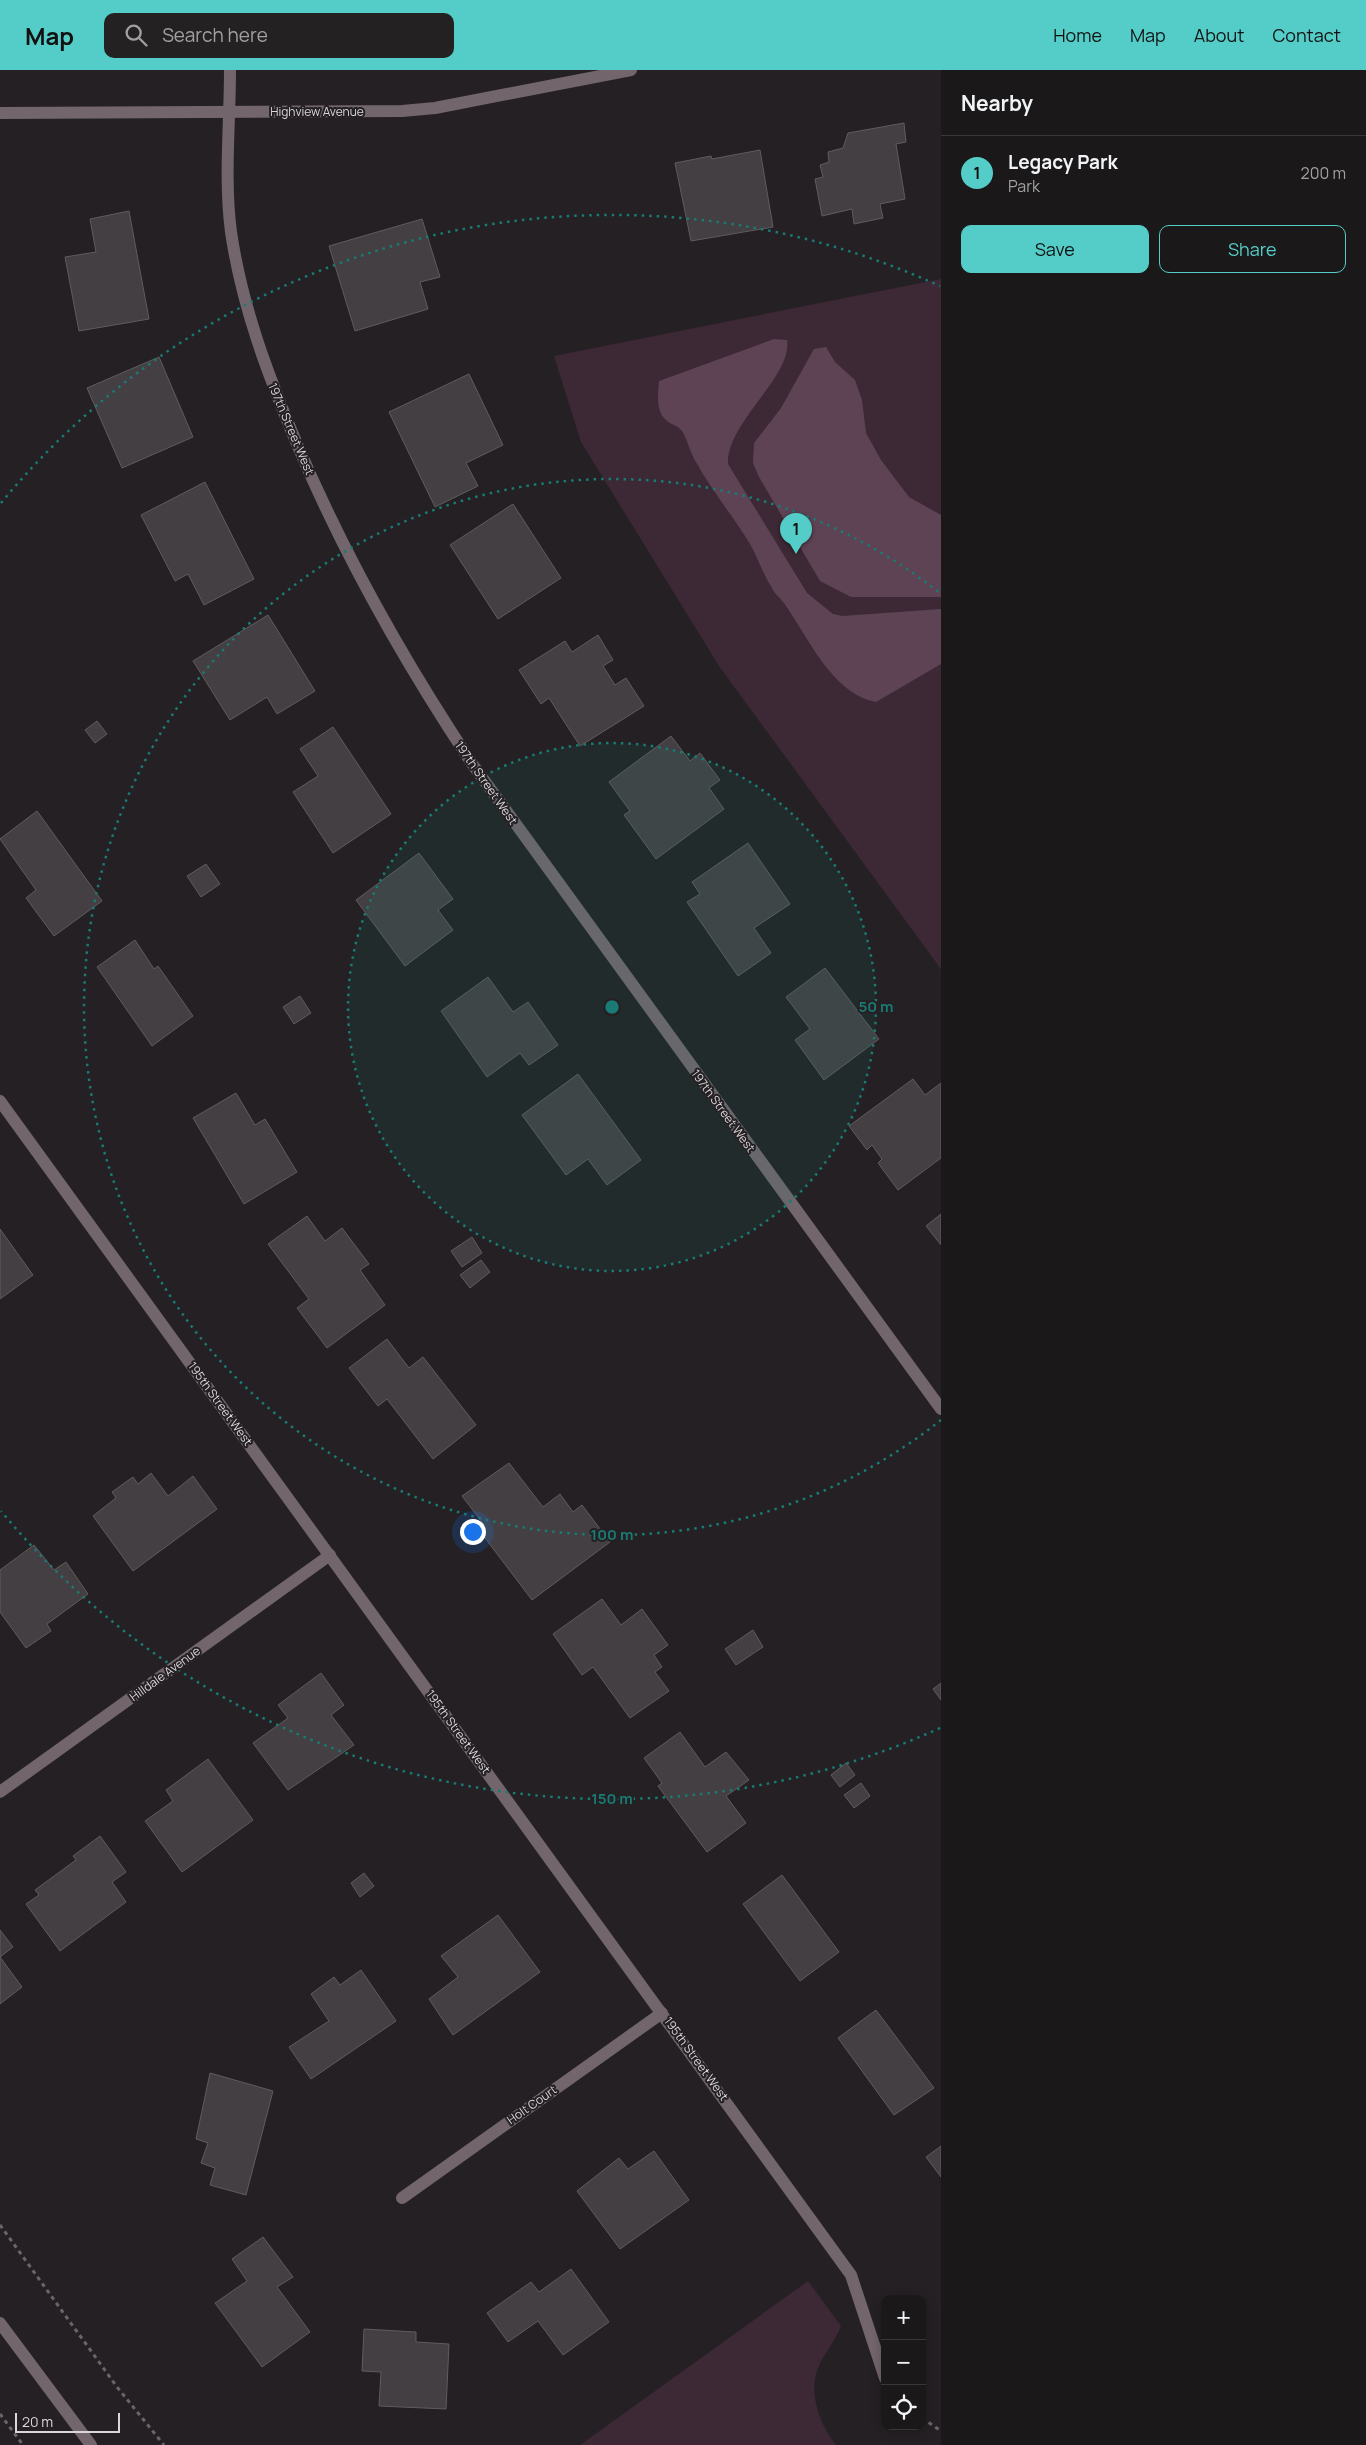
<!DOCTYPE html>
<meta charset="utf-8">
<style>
body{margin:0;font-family:Manrope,sans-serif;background:#242123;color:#f1f3f6}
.controls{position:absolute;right:15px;bottom:15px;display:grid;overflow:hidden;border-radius:10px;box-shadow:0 2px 12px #0003}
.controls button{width:45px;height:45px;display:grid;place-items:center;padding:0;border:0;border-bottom:1px solid #393739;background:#1b181a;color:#f1f3f6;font:25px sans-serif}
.scale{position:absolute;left:15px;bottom:12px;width:105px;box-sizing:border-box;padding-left:5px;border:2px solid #dad7d9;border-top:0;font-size:14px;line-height:18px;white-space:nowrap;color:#dad7d9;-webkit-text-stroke:4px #242023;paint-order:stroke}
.you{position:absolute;left:472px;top:1461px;width:18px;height:18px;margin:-12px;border:4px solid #fff;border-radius:50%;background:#1a73e8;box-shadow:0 0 0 8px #1a73e833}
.badge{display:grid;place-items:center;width:32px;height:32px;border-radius:50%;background:#54cdc8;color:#111;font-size:16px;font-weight:700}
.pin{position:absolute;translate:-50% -41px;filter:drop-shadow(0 1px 2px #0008)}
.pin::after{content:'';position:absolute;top:26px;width:18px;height:15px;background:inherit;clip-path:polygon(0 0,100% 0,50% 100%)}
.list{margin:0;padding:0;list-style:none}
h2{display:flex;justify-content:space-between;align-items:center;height:65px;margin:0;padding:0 20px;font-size:21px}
h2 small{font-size:16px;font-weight:400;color:#a0a0a2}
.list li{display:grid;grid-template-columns:32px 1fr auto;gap:15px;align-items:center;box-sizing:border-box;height:75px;padding:0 20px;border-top:1px solid #393739}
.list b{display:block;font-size:19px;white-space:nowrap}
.list p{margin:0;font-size:16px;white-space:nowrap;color:#a0a0a2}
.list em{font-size:16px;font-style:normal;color:#a0a0a2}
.actions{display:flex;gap:10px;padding:15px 20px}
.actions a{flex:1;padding:11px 0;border:1px solid #54cdc8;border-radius:10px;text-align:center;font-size:18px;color:#54cdc8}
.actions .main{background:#54cdc8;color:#111}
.icon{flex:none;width:28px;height:28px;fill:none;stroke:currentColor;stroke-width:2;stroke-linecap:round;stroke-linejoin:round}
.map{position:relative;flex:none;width:941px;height:2375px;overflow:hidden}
header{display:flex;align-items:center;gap:30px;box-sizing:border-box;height:70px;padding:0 25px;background:#54cdc8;color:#111}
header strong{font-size:24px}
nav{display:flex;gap:28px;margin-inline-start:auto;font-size:18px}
.search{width:350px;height:45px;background:#242123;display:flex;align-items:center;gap:12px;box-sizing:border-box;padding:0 18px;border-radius:10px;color:#a0a0a2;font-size:19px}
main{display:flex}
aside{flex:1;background:#1b181a}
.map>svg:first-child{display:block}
.green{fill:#3d2936}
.water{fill:#5e4354}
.building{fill:#443f42;stroke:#605c5e}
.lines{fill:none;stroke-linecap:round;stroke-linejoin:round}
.path{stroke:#696668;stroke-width:3;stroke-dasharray:4 4;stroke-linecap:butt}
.minor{stroke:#72656c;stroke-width:12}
.ring{fill:none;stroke:#197b73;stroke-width:2.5;stroke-dasharray:2.5 5}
.labels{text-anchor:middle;stroke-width:4;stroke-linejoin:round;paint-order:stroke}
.street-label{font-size:12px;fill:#dad7d9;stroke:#242023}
.centre{fill:#197b73;stroke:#242023;stroke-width:2.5}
.ring-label{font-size:15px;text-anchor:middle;font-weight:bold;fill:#197b73;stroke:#242023;stroke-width:4;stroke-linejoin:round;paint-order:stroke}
</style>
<header>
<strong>Map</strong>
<div class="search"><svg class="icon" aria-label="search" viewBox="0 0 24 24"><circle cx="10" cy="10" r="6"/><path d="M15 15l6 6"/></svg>Search here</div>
<nav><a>Home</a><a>Map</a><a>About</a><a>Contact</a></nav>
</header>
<main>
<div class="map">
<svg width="941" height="2375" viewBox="0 0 941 2375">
<rect width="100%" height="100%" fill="#242023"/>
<!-- green -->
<g class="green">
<polygon points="941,209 941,899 719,596 581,372 554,286"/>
<path d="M808,2211L841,2256C835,2272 824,2283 818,2298C808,2324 820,2355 836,2375H580Z"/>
</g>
<!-- water -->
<g class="water">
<path d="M774,269L787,270C793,306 726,353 728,394L807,523L833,544L842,546L941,539V594L876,632C833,624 809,569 786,536C782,529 775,525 772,518C763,504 758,488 750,474C733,446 712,421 696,392C690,383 688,371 682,361C678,355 668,354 664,348C656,339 658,322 659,311Z"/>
<polygon points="826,277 835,292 855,310 862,330 866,363 881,390 909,427 941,445 941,527 851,527 820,511 759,407 753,393 754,373 781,338 814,279"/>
</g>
<!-- building -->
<g class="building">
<polygon points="904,53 906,72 896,74 905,129 880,134 883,148 854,154 852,139 822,146 815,109 823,107 820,95 829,92 828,82 843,78 848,63"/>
<polygon points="760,80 773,157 691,171 675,93 711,86 712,89"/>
<polygon points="129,141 149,249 79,261 65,187 96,182 90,149"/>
<polygon points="422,149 440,207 420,212 428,239 355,261 329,176"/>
<polygon points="159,287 193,367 122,398 87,318"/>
<polygon points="469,304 503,375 466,393 478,416 435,437 389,342"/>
<polygon points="205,412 254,509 204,535 188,504 175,511 141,445"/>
<polygon points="513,434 561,508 498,549 450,475"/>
<polygon points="268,545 315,621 277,644 267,627 230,650 193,591"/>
<polygon points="598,565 613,590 603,596 615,615 626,608 644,636 580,676 549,628 541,634 519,600 565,571 572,582"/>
<polygon points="97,651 107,664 95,673 85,660"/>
<polygon points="333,657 391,744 333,783 293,722 318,706 300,679"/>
<polygon points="671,666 690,691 700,683 720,710 709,718 724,739 656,789 624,745 630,741 609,712"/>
<polygon points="37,741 102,831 54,866 26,828 36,820 0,769"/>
<polygon points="748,773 790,834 754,858 771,883 738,906 687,832 700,824 692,812"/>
<polygon points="419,783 453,829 438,840 453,860 405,896 356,830"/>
<polygon points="206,794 220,814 201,827 187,806"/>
<polygon points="135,870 154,899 158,896 193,946 152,976 97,897"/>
<polygon points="825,898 879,969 824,1010 795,970 810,959 786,927"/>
<polygon points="488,907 513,942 528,932 558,975 529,995 520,983 487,1007 441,941"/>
<polygon points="300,926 311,943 294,954 283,937"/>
<polygon points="578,1004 641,1090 607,1115 588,1089 566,1105 522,1045"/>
<polygon points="913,1009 925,1025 941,1013 941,1088 898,1120 878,1093 882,1089 872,1075 867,1080 849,1056"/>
<polygon points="236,1023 255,1055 265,1049 297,1102 244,1134 193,1048"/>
<polygon points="941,1144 941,1175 926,1156"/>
<polygon points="307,1146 325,1171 342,1158 369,1194 360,1200 385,1235 327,1278 297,1238 309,1229 268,1174"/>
<polygon points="0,1159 33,1205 0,1229"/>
<polygon points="472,1167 482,1183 462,1197 451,1181"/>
<polygon points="481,1190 490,1202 470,1218 460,1205"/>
<polygon points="387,1269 409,1298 423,1287 476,1355 433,1389 387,1329 378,1336 349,1298"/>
<polygon points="509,1393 543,1437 560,1424 573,1442 582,1435 610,1472 532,1530 479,1460 485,1456 462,1426"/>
<polygon points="151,1403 168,1426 193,1406 217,1439 133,1501 93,1446 116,1428 112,1422 133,1407 138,1414"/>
<polygon points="34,1475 54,1500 66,1492 88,1524 47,1554 51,1561 26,1578 0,1542 0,1500"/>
<polygon points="602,1529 621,1555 642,1539 668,1575 654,1585 662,1597 655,1602 669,1621 630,1648 593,1597 582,1605 553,1564"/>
<polygon points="753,1560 763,1577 736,1595 725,1579"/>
<polygon points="321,1603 344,1635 331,1645 354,1675 288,1720 253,1673 288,1648 278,1635"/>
<polygon points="941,1613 941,1630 933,1619"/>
<polygon points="680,1662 705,1697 726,1682 749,1710 726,1726 746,1753 707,1782 658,1716 662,1713 644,1688"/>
<polygon points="208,1689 253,1750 182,1802 145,1751 173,1731 166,1720"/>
<polygon points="846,1693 855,1705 840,1717 831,1705"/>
<polygon points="861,1713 870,1726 854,1738 844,1725"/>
<polygon points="100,1766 126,1802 112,1812 126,1832 60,1881 26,1834 39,1825 35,1820 76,1790 73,1786"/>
<polygon points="364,1803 374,1816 360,1827 351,1813"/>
<polygon points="782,1805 839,1882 800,1911 743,1834"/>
<polygon points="498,1845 540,1902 453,1965 429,1929 458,1907 441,1886"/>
<polygon points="0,1860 13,1877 0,1887"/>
<polygon points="0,1887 22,1917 0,1934"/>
<polygon points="361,1900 396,1951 311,2009 289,1977 329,1951 311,1924 334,1907 340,1915"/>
<polygon points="876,1940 934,2018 894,2045 838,1968"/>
<polygon points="210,2003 273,2021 246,2125 210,2115 215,2098 201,2093 208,2073 196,2069"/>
<polygon points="941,2076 941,2107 926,2087"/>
<polygon points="654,2081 689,2130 620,2179 577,2121 619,2088 628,2099"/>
<polygon points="263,2167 293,2207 277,2217 310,2262 262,2297 215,2233 247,2211 232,2189"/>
<polygon points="571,2199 609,2252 563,2285 538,2251 508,2272 487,2243 531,2212 539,2222"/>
<polygon points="364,2259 416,2262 416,2272 449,2274 446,2339 379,2336 381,2302 362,2301"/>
</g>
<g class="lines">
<!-- path -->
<g class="path">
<polyline points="0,2155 117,2317 164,2375"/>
<polyline points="0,2344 23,2375"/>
<polyline points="922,2348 941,2361"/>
</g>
<!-- minor -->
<g class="minor">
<path d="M230,0C230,54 224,109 231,162C242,237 268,305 297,374C345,487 405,593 473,695L941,1339"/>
<polyline points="0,43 402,41 435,38 631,0"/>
<polyline points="0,1031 851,2205 885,2308"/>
<polyline points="0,1722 330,1485"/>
<polyline points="402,2128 662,1943"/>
<polyline points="0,2253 91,2375"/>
</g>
</g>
<!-- distance rings -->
<circle cx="612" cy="937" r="264" fill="#197b73" fill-opacity=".12"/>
<g class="ring">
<circle cx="612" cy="937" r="264"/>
<path d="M941 1350A528 528 0 1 1 941 524"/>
<path d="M940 1658A792 792 0 0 1 1 1441M1 433A792 792 0 0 1 940 216"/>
</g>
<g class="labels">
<!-- street labels -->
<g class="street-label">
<text x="317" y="46">Highview Avenue</text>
<text transform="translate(291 359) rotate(67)" y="4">197th Street West</text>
<text transform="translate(486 713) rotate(55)" y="4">197th Street West</text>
<text transform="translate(723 1041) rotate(54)" y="4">197th Street West</text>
<text transform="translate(220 1334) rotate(54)" y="4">195th Street West</text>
<text transform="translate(165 1604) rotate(-36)" y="4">Hilldale Avenue</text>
<text transform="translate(458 1662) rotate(54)" y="4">195th Street West</text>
<text transform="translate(696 1989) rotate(54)" y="4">195th Street West</text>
<text transform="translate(532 2035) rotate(-35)" y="4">Holt Court</text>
</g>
</g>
<circle cx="612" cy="937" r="8" class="centre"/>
<g class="ring-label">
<text x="876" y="942">50 m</text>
<text x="612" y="1470">100 m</text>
<text x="612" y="1734">150 m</text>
</g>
</svg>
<div class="controls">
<button>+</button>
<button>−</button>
<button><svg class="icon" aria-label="locate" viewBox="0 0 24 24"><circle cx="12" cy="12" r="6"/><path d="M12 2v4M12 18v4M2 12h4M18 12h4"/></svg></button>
</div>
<div class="scale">20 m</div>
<div class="you"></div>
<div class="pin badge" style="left:796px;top:484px">1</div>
</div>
<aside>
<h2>Nearby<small></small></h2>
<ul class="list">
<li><span class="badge">1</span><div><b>Legacy Park</b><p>Park</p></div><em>200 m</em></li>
</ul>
<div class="actions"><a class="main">Save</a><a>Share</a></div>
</aside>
</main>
